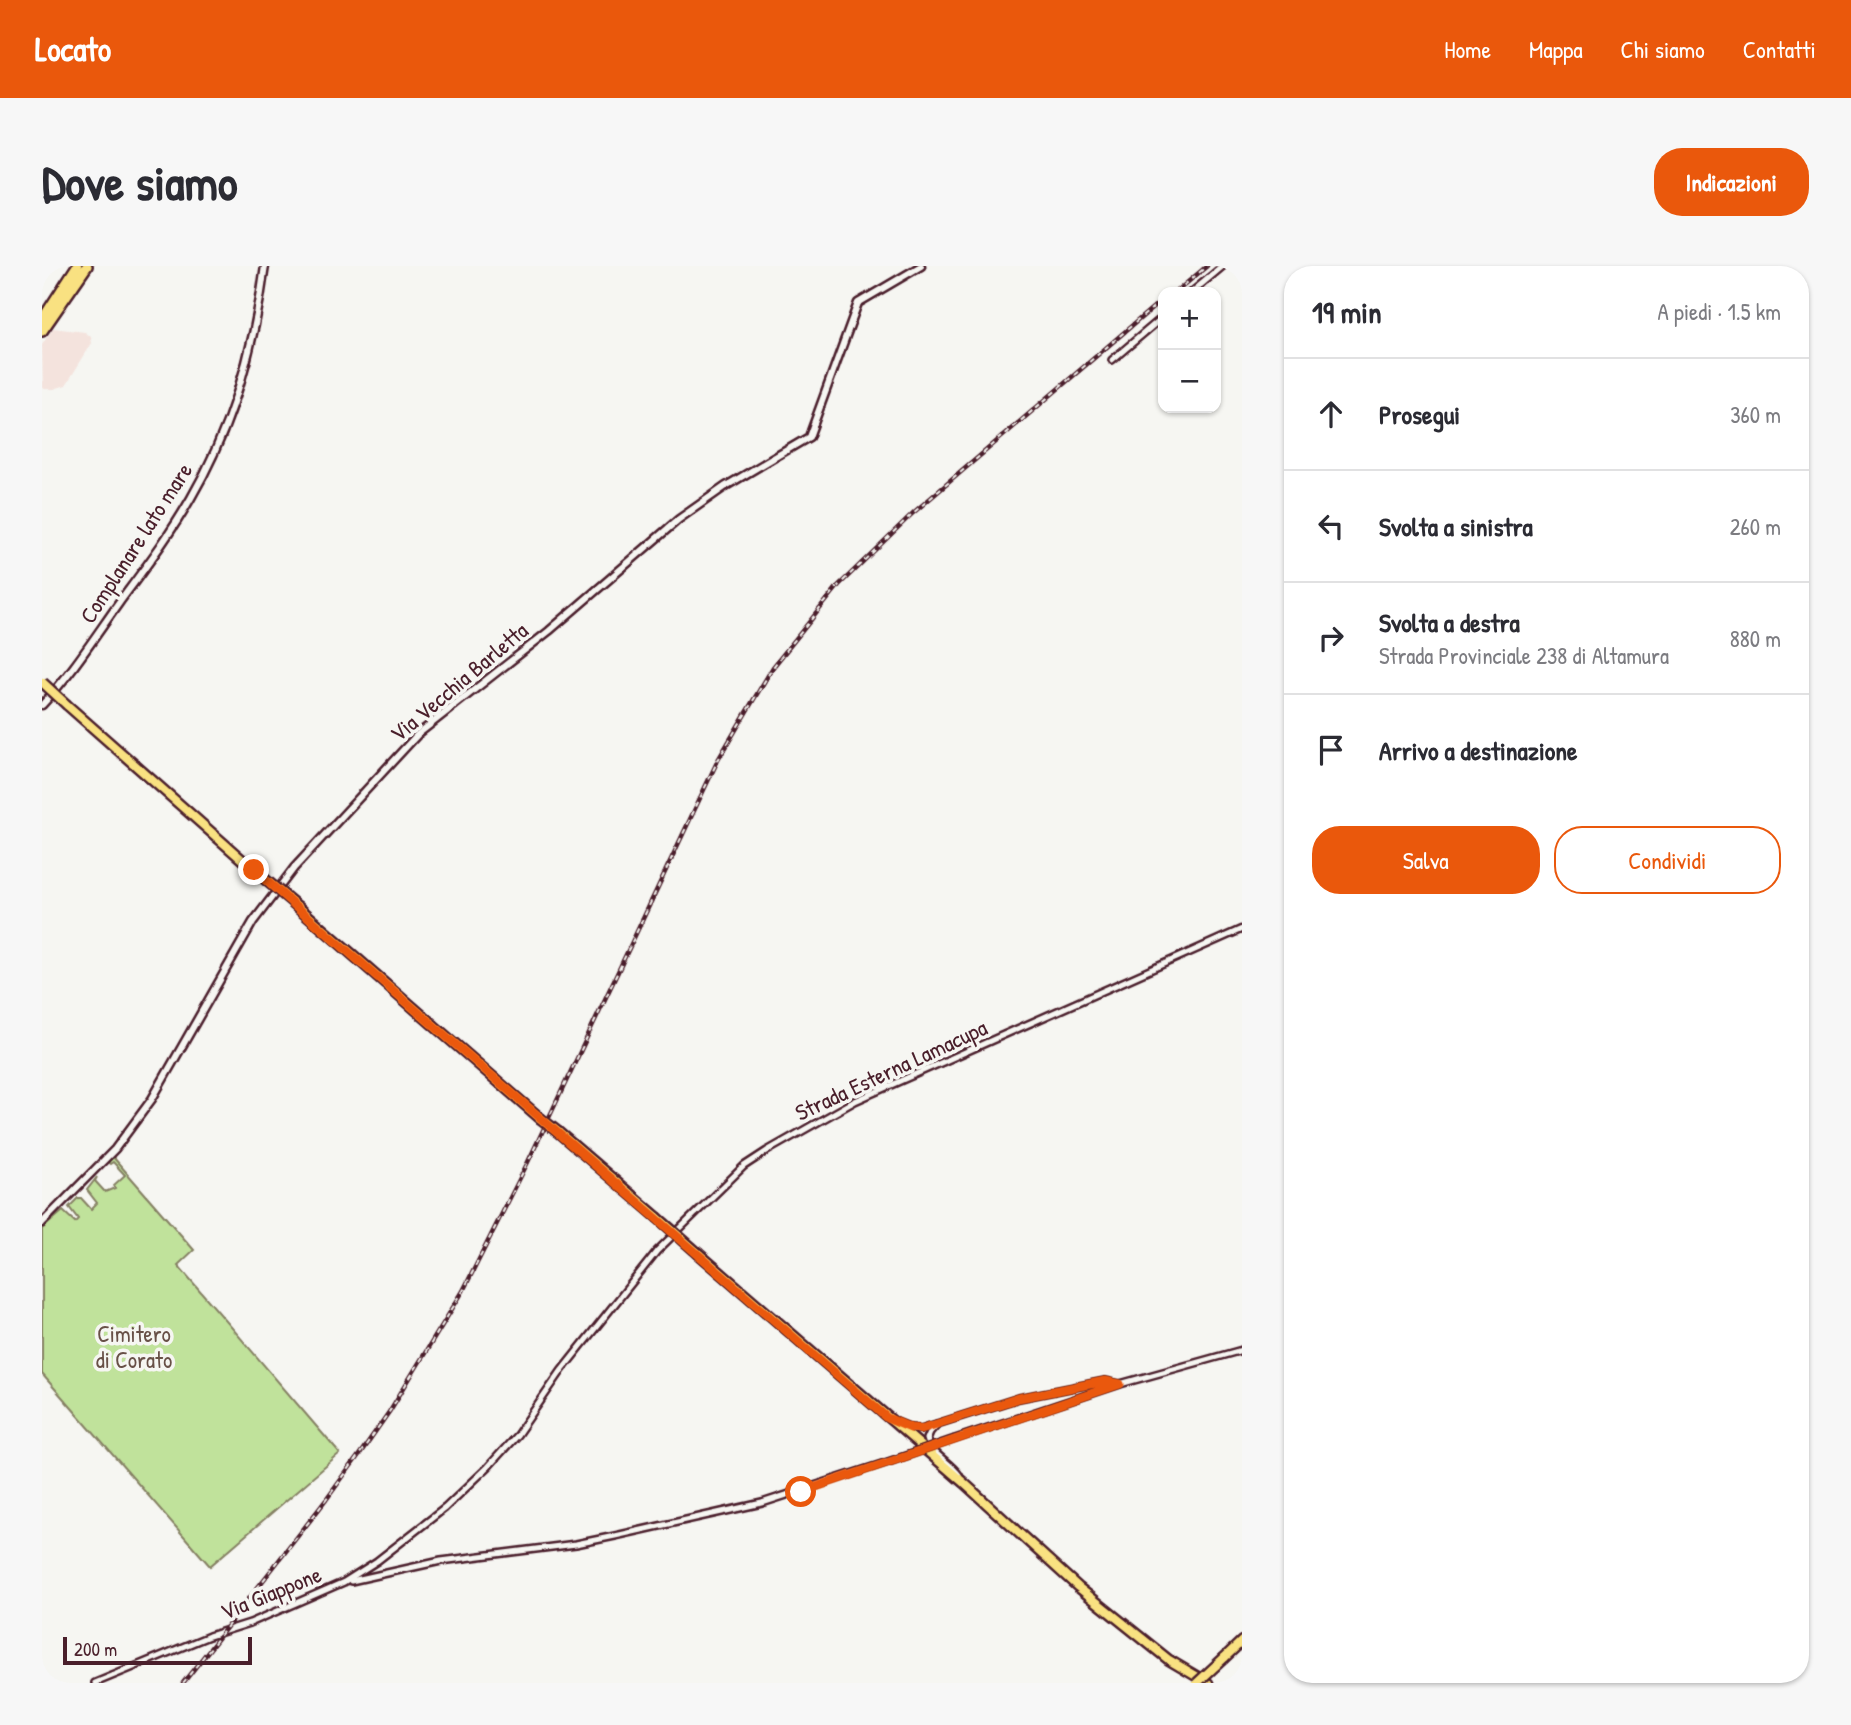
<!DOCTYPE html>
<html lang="it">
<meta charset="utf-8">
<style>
body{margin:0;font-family:"Patrick Hand",sans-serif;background:#f7f7f7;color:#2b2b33}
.controls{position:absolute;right:21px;top:21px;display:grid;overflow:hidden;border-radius:14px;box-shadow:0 2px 5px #0004}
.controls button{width:63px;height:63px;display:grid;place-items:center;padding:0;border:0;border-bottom:2px solid #e1e1e2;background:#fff;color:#2b2b33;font:35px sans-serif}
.scale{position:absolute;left:21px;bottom:18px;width:189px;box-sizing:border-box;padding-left:7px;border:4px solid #4a1f2b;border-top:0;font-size:19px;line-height:24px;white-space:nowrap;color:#4a1f2b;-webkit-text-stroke:5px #f6f6f2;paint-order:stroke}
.stop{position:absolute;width:21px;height:21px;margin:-16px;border:5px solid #ea580c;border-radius:50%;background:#fff}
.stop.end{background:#ea580c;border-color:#fff;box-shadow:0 2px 7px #0008}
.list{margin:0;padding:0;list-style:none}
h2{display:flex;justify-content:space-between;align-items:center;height:91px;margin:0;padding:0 28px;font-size:30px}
h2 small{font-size:23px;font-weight:400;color:#7c7c81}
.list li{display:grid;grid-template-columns:46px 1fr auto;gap:21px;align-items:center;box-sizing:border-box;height:112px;padding:0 28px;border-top:2px solid #e1e1e2}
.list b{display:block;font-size:26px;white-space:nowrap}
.list p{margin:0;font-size:23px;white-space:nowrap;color:#7c7c81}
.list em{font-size:23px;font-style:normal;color:#7c7c81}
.actions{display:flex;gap:14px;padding:21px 28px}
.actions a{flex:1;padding:16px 0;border:2px solid #ea580c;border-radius:28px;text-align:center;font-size:24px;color:#ea580c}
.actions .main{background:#ea580c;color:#fff}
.icon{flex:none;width:38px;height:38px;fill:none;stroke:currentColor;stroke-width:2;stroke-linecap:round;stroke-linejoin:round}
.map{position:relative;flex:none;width:1200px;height:1417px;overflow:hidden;border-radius:28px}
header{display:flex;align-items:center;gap:42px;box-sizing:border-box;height:98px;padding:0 35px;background:#ea580c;color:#fff}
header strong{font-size:33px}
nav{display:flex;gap:38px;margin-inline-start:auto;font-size:24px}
.intro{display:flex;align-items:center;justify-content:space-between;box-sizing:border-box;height:168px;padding:0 42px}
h1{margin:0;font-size:49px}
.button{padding:18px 32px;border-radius:28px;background:#ea580c;color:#fff;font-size:24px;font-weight:700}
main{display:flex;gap:42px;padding:0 42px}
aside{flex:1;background:#fff;border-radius:28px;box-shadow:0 2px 5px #0004}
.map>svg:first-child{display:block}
.built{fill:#f4e3dd}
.green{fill:#c0e29b;stroke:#858063;stroke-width:2}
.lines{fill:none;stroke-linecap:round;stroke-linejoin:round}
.minor-casing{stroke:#4a1f2b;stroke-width:10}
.tertiary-casing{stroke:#4a1f2b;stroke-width:11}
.primary-casing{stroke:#4a1f2b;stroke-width:13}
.trunk-casing{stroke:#4a1f2b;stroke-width:14}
.minor{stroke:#f6f6f2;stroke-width:5}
.tertiary{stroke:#f6f6f2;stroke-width:6}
.primary{stroke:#f9e181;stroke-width:8}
.trunk{stroke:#f9e181;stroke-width:9}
.rail-casing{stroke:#4a1f2b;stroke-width:4.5}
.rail{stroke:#f6f6f2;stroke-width:2;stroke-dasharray:5;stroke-linecap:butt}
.minor-bridge-casing{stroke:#4a1f2b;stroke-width:10;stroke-linecap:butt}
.primary-bridge-casing{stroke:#4a1f2b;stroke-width:13;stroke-linecap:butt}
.minor-bridge{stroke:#f6f6f2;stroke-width:5}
.primary-bridge{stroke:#f9e181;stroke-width:8}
.route{stroke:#ea580c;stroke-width:9}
.labels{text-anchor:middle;stroke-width:7;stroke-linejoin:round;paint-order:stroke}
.street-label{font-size:23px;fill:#4a1f2b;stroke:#f6f6f2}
.park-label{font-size:23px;fill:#685047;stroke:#f6f6f2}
</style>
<header>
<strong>Locato</strong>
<nav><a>Home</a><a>Mappa</a><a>Chi siamo</a><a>Contatti</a></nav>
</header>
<div class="intro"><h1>Dove siamo</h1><a class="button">Indicazioni</a></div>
<main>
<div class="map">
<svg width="1200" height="1417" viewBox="0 0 1200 1417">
<rect width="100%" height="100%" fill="#f6f6f2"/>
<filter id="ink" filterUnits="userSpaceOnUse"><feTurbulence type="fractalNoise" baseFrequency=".0143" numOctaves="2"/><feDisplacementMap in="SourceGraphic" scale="14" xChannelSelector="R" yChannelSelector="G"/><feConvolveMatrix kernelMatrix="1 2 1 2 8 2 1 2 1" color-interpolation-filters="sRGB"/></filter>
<g filter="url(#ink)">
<!-- built -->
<polygon class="built" points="11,62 43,66 49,71 50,77 24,119 12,123 1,123 0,79"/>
<!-- green -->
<polygon class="green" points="71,891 152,984 136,999 298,1188 168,1300 0,1108 0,963 21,945 33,956 36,953 27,941 36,932 39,932 49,943 55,937 45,924 55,911 53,915 63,926 73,922 72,919 83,909 71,896 68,898 66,896"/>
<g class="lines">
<!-- minor casing -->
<g class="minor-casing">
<g id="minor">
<polyline points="1150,26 1181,0"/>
<polyline points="1070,94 1121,51"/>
<polyline points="854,1156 869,1162 879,1163 977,1132 1063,1115 1077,1118"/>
<path d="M895,1158L888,1166L885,1173C889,1188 908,1196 917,1209"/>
<polyline points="913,1173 1078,1118 1200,1084"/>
<polyline points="309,1315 399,1295 534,1278 573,1270 720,1237 846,1196"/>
<polyline points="53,1417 167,1370 208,1357 302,1316 335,1295 403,1242 446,1201 475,1169 520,1104 615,985 702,900 725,885 813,835 1200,663"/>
</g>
</g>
<!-- tertiary casing -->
<g class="tertiary-casing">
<g id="tertiary">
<path d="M0,439C29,408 52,372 77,337C102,303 128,269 149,232C191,160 212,82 223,0"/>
<polyline points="0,957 73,883 110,833 211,656 252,602 376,468 507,365 637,253 684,220 767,171 816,37 879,0"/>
</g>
</g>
<!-- primary casing -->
<g class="primary-casing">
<g id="primary">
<polyline points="25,439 212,604"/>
<polyline points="256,641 498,852"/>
<polyline points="516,866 615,951"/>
<polyline points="657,988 922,1217 1036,1321 1127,1394 1166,1417"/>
<polyline points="1182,1392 1200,1375"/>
</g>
</g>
<!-- trunk casing -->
<g class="trunk-casing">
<g id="trunk">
<polyline points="0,54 35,0"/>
<polyline points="0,65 45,0"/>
</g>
</g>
<!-- minor -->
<use href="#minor" class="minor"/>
<!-- tertiary -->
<use href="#tertiary" class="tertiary"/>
<!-- primary -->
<use href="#primary" class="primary"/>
<!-- trunk -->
<use href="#trunk" class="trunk"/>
<!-- rail casing -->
<g class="rail-casing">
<g id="rail">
<polyline points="1134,26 1165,0"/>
<polyline points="141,1417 284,1234 317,1189 347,1146 421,1025 486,896 676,494 731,401 797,319 871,247 1121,33"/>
</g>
</g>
<!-- rail -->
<use href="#rail" class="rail"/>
<!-- minor-bridge casing -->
<g class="minor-bridge-casing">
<polyline id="minor-bridge" points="846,1196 913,1173"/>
</g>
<!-- primary-bridge casing -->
<g class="primary-bridge-casing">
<g id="primary-bridge">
<polyline points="0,416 25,439"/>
<polyline points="212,604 256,641"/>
<polyline points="498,852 516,866"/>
<polyline points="615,951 657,988"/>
<polyline points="1155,1417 1182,1392"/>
</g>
</g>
<!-- minor-bridge -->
<use href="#minor-bridge" class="minor-bridge"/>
<!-- primary-bridge -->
<use href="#primary-bridge" class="primary-bridge"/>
</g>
</g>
<g class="lines" filter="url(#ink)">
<!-- route -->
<polyline class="route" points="212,604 845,1152 869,1162 879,1163 977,1132 1063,1115 1078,1118 759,1226"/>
</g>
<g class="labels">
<!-- street labels -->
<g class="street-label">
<text transform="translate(94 277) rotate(-57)" y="8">Complanare lato mare</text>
<text transform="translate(417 416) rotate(-40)" y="8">Via Vecchia Barletta</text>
<text transform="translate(849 804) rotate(-25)" y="8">Strada Esterna Lamacupa</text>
<text transform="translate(229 1327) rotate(-22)" y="8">Via Giappone</text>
</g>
<!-- park labels -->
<g class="park-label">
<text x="92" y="1076">Cimitero<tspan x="92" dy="26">di Corato</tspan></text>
</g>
</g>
</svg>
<div class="controls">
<button>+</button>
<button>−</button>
</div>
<div class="scale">200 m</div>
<div class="stop" style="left:759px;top:1226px"></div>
<div class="stop end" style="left:212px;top:604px"></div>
</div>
<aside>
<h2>19 min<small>A piedi · 1.5 km</small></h2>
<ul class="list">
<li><svg class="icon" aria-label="ahead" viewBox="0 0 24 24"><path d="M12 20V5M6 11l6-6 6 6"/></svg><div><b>Prosegui</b></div><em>360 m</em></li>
<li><svg class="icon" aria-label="left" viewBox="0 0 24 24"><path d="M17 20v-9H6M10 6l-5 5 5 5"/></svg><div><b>Svolta a sinistra</b></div><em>260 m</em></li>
<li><svg class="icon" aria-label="right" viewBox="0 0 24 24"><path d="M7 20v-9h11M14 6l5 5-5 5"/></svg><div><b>Svolta a destra</b><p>Strada Provinciale 238 di Altamura</p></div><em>880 m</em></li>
<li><svg class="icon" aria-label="arrive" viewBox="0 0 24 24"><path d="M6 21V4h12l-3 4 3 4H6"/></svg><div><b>Arrivo a destinazione</b></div></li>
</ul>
<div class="actions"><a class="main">Salva</a><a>Condividi</a></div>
</aside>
</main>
